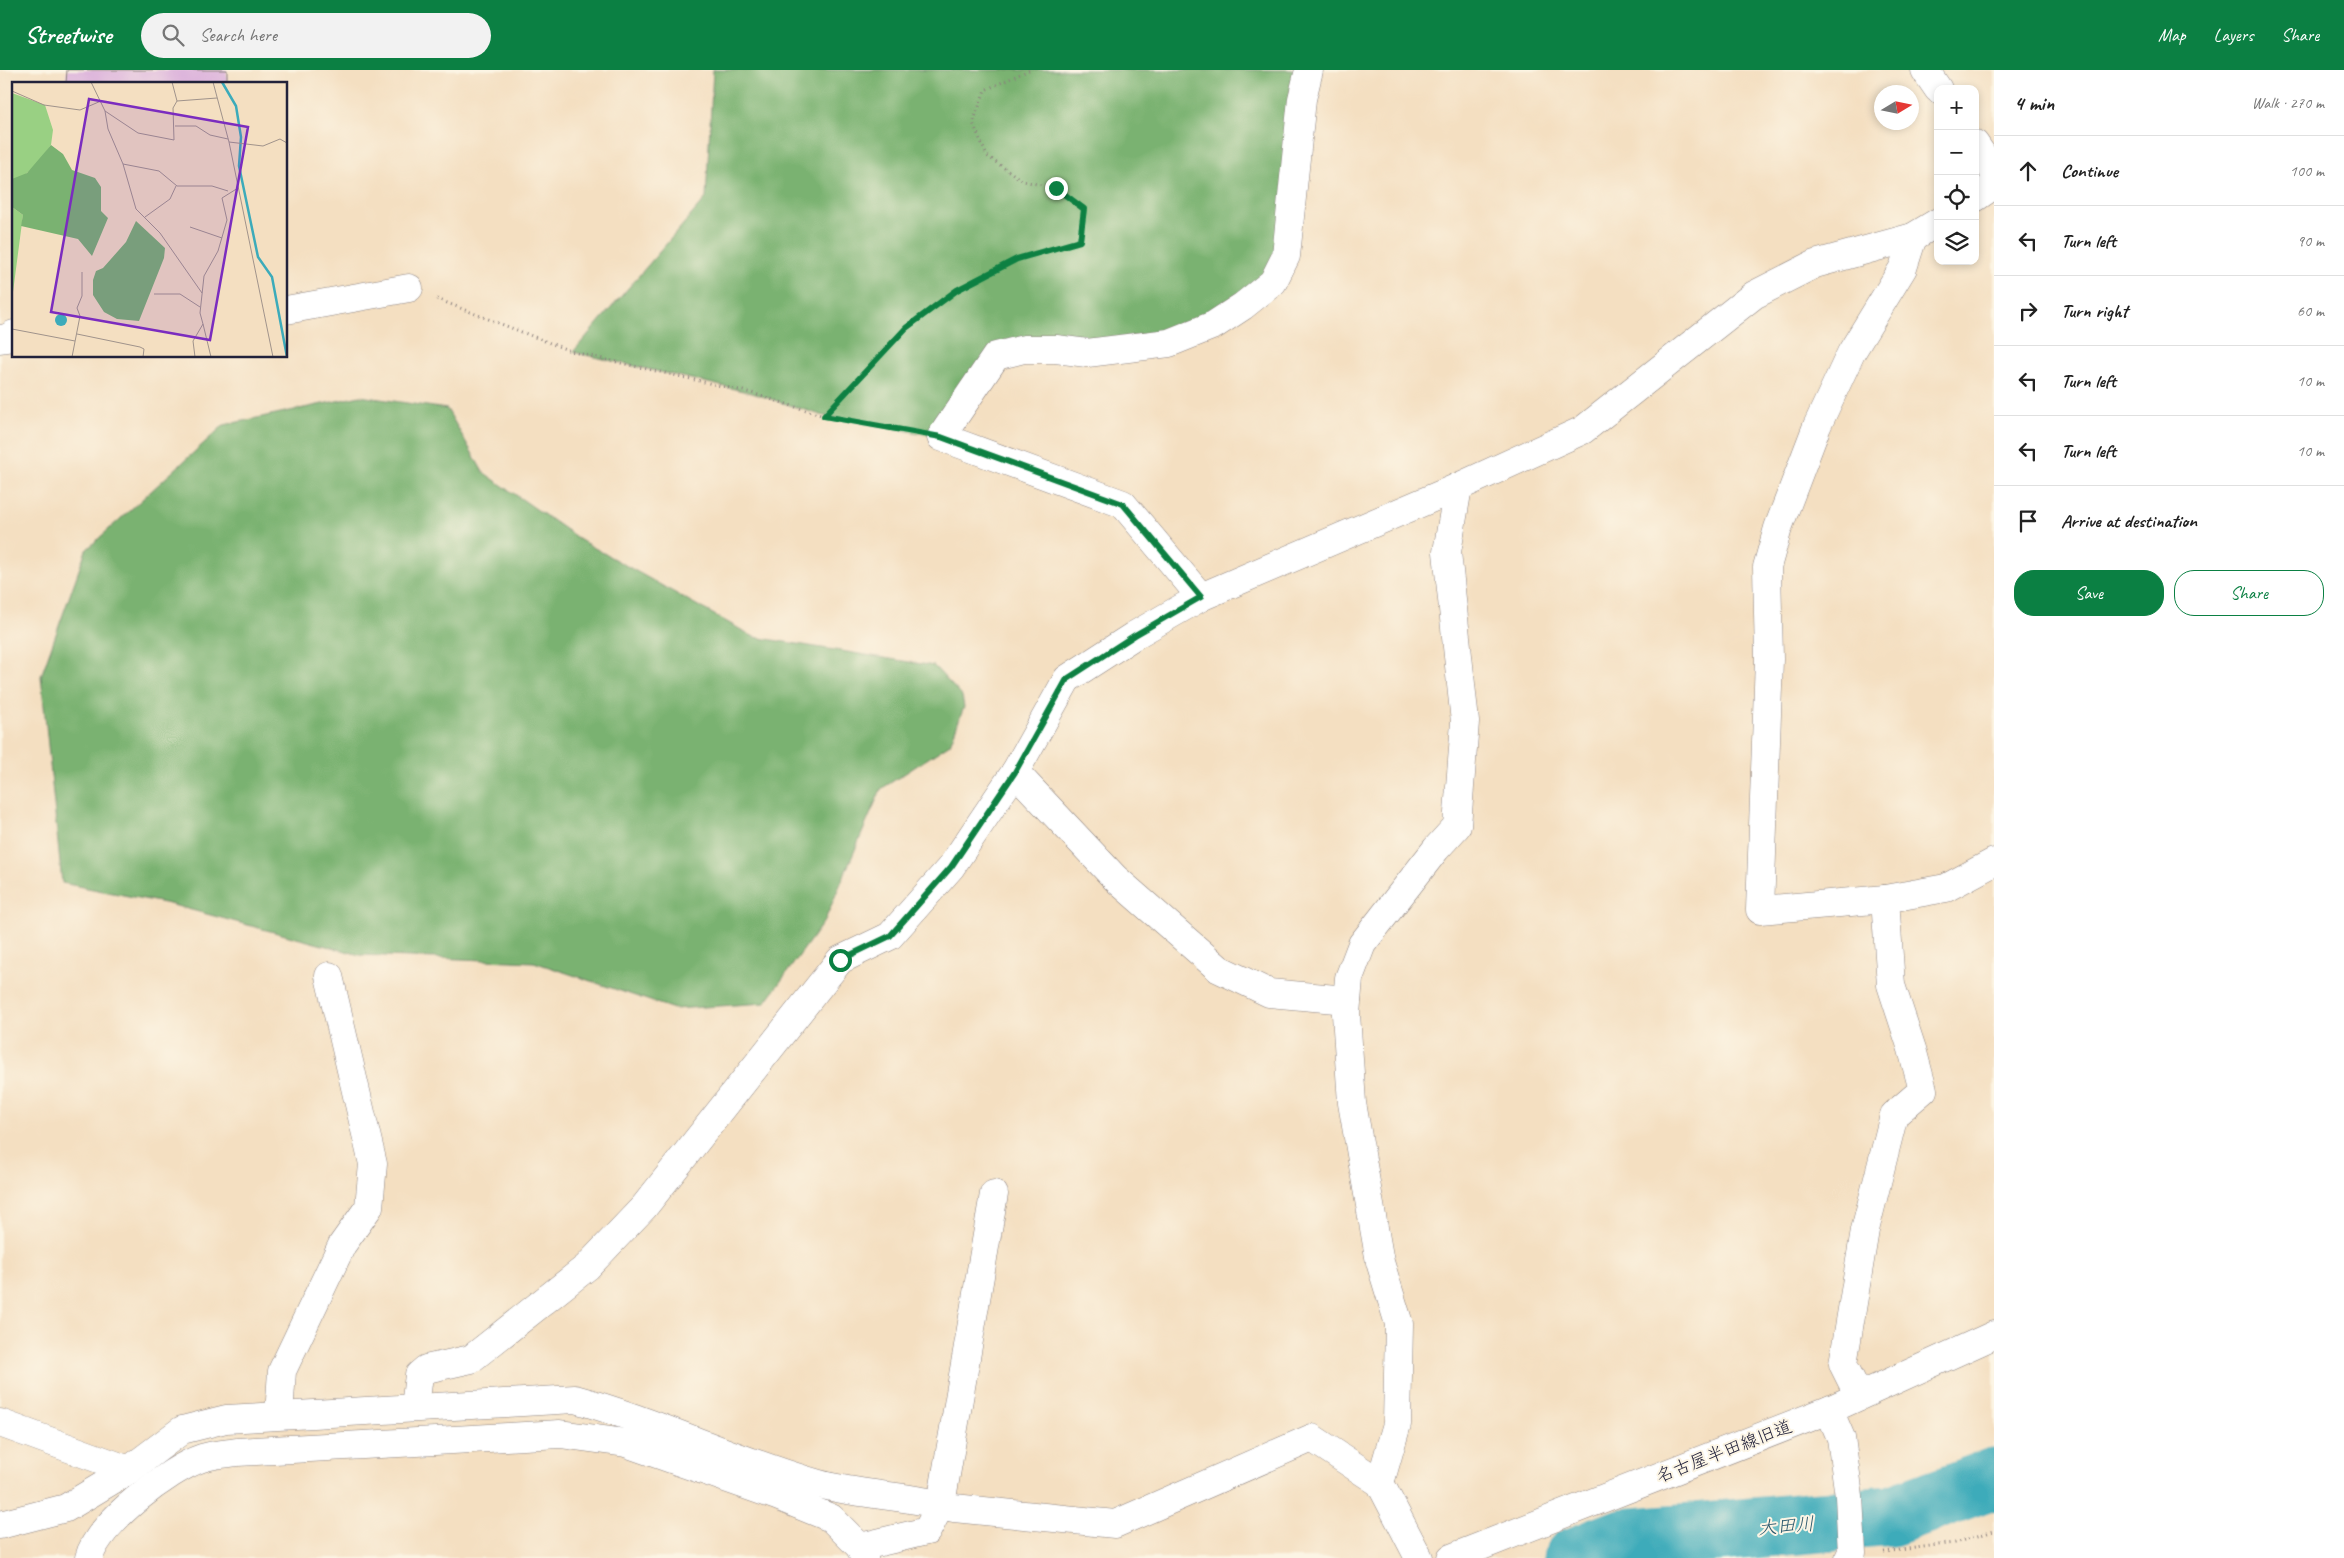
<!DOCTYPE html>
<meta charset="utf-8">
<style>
body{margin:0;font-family:Caveat,"Klee One",sans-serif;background:#f2f2f2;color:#222}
.controls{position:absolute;right:15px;top:15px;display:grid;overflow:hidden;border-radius:10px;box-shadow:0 2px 8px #0003}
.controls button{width:45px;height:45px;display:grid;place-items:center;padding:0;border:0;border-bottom:1px solid #e0e0e0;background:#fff;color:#222;font:25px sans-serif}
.compass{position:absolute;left:1874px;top:15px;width:45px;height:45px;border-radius:50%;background:#fff;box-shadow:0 2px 8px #0003;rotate:80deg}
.stop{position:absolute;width:15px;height:15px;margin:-11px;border:4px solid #0b8043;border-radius:50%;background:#fff}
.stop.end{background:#0b8043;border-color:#fff;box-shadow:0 1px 5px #0008}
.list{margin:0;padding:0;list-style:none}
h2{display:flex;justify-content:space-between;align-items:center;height:65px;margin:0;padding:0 20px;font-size:21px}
h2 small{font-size:16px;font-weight:400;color:#767676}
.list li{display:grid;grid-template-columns:32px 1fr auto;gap:15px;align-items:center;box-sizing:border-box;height:70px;padding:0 20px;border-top:1px solid #e0e0e0}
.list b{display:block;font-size:19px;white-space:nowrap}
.list em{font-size:16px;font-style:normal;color:#767676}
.actions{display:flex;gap:10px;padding:15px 20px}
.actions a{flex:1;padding:11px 0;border:1px solid #0b8043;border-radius:20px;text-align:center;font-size:18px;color:#0b8043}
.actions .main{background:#0b8043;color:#fff}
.icon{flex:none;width:28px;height:28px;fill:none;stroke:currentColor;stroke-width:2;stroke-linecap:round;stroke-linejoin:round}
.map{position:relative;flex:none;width:1994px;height:1488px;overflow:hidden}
header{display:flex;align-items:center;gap:30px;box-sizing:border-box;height:70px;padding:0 25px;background:#0b8043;color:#fff}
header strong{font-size:24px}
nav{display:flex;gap:28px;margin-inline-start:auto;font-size:18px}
.search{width:350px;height:45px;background:#f2f2f2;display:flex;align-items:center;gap:12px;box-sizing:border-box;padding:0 18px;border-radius:28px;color:#767676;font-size:19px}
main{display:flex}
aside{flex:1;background:#fff}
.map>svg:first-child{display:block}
.forest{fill:#7ab271;stroke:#4e6a56}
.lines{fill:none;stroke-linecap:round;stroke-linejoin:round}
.river{stroke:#3cabba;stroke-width:61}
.building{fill:#d8aada}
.minor-casing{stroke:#8b807e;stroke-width:29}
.path{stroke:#8b807e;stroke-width:3;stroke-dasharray:1 4;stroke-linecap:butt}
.minor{stroke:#fff;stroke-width:28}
.route{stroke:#0b8043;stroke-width:6}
.labels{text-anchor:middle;stroke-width:4;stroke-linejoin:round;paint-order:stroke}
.street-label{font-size:18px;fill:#22223b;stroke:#fcf5e5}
.water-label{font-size:19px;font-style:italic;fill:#2c596e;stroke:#fcf5e5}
.inset-river{fill:none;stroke:#3cabba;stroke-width:2.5}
.inset-road{fill:none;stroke:#a0938b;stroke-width:1}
.view{fill:#7b2cbf;fill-opacity:0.15;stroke:#7b2cbf;stroke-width:2.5}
.inset-edge{fill:none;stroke:#22223b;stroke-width:2.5}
</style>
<header>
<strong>Streetwise</strong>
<div class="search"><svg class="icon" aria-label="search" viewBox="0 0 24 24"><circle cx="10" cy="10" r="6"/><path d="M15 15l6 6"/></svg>Search here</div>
<nav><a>Map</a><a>Layers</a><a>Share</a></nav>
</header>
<main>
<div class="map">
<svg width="1994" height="1488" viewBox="0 0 1994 1488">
<rect width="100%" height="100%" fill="#fcf5e5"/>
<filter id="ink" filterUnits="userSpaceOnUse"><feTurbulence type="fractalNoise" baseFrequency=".02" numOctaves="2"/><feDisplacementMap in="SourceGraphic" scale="10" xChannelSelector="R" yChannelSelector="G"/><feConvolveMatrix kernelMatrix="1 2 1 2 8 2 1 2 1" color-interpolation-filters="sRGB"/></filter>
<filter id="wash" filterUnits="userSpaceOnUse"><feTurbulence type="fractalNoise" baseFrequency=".0096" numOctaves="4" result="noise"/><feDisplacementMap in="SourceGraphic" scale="20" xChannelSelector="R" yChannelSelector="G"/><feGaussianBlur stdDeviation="1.12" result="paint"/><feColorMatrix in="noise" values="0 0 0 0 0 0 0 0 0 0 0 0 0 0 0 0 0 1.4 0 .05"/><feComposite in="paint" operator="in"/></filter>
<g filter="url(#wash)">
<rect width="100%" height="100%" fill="#f4dfc1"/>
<!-- forest -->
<g class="forest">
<polygon points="713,0 1309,0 1286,186 1214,255 996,286 941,367 824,346 752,323 573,282 706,128"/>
<polygon points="360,326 447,339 483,402 582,471 754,567 934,596 962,626 964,637 950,674 881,719 825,850 765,933 674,939 534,892 360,885 169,834 62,813 41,606 86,480 224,355"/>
</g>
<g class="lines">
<!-- river -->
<polyline class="river" points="1574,1488 1623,1469 1891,1446 1994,1408"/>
</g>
<g id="blocks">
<!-- building -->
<polygon class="building" points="67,0 227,0 227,14 66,14"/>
</g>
</g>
<g filter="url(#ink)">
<use href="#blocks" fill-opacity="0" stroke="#8b807e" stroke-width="1"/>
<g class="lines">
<!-- minor casing -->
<g class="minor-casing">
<g id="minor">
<polyline points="1925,0 1938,19"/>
<polyline points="1975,74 1994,102"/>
<polyline points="1975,128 1994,115"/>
<polyline points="1913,167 1903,198 1851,283 1817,356 1778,458 1767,497 1769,589 1760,840 1885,829 1946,818 1994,792"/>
<polyline points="286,240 409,218"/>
<polyline points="0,269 7,268 14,264"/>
<polyline points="1201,527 1123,434 941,367 996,286 1024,279 1056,279 1087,283 1169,273 1214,255 1243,236 1273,212 1286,186 1302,29 1309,0"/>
<polyline points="1015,702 1115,808 1219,899 1269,923 1347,930"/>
<polyline points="1859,1326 1843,1294 1865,1160 1894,1045 1923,1020 1912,979 1891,915 1885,829"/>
<polyline points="415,1337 419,1305 426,1299 471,1289 587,1197 644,1137 840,890 890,866 951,797 1015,702 1067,609 1135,565 1201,527 1458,417"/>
<polyline points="1829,1340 1841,1368 1849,1426 1852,1483 1849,1488"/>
<polyline points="279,1345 282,1301 342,1175 369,1137 373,1094 329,906"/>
<path d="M0,1353L129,1400L182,1360L226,1349L575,1329C658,1352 736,1391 819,1414C863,1426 910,1425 954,1438L1115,1454L1312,1368L1380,1413L1419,1488"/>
<polyline points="1380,1413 1397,1354 1399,1254 1380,1192 1352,1033 1346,944 1349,908 1362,874 1436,779 1457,756 1465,652 1447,482 1458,417 1583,360 1754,225 1815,194 1913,167 1938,152"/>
<polyline points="0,1455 66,1438 129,1400"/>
<polyline points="860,1477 927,1461 941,1434 994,1124"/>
<path d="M89,1488C97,1454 169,1399 202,1388C213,1384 226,1384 237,1382L560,1364L626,1373L777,1426L831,1448L860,1477L864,1488"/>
<polyline points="1451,1488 1829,1340 1994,1265"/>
</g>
</g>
<!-- path -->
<g class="path">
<polyline points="437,229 573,282 752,323 824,346 911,362"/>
<polyline points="824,346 906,258 957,220 1017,189 1080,171 1084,139 1056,118 1023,111 987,86 973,53 985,20 1029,0"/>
<polyline points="1884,1482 1954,1473 1994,1461"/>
</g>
<!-- minor -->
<use href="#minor" class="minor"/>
</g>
</g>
<g class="lines" filter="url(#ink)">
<!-- route -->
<polyline class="route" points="840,890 890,866 951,797 1015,702 1067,609 1135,565 1201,527 1123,434 941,367 824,346 906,258 957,220 1017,189 1080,171 1084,139 1056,118"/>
</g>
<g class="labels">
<!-- street labels -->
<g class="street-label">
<text transform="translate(1724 1381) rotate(-21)" y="6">名古屋半田線旧道</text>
</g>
<!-- water labels -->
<g class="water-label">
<text transform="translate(1786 1455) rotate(-5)" y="7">大田川</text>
</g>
</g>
<!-- overview -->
<g transform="translate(12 12)">
<rect width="275" height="275" fill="#f4dfc1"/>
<path d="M0,11L33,23L41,48L39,63L23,84L8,97H0ZM0,125L11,133L1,210L0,209Z" fill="#99d083"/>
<path d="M39,63L51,72L60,88L83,96L89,105V129L96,136L80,174L66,157L9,144L11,133L0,125V97L15,91ZM124,139L153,166L152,176L127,239L105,237L92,230L81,213V198L84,189L91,186L114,160Z" fill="#7ab271"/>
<path d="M43 238a6 6 0 1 1 12 0a6 6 0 1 1-12 0Z" fill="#3cabba"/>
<path class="inset-river" d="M210,0L224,24L229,55L227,84L246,175L260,195L275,275"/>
<path class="inset-road" d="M79,0L93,29L96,47L111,82L147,89L165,104H200L216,109M201,0L217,60L261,275M0,9L32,23L68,28L89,19M165,19L205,16M93,29L126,51L162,58L161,26L165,19L160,0M163,44H184L198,53L216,57M217,60L251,64L268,57L275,61M111,82L124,127L148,151L190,211M133,135L158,117L164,104M178,145L210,156M142,212H168L188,225M191,242L199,275M0,247L63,259M65,252L128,265L132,267L131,275M60,275L68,234L65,226L70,214V190M183,275L181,259L191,242L188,231L192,194L206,169L215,138L210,116L226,106"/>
<path class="view" d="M77,17L236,45L198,258L39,230Z"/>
<rect width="275" height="275" class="inset-edge"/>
</g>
</svg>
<div class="controls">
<button>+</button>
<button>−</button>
<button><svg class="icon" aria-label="locate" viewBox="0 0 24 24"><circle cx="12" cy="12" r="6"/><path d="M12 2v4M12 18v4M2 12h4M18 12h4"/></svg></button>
<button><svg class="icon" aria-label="layers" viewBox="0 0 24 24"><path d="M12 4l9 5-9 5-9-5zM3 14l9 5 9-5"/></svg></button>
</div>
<svg class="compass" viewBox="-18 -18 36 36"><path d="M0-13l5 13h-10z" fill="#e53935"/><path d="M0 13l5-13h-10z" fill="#767676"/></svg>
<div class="stop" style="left:840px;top:890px"></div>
<div class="stop end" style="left:1056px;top:118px"></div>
</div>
<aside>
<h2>4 min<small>Walk · 270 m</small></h2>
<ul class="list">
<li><svg class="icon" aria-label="ahead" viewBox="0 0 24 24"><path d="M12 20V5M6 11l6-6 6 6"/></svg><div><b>Continue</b></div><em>100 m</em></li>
<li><svg class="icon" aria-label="left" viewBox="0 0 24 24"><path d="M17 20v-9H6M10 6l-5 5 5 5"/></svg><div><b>Turn left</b></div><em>90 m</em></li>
<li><svg class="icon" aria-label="right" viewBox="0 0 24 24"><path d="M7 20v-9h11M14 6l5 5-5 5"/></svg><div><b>Turn right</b></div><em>60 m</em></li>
<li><svg class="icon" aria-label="left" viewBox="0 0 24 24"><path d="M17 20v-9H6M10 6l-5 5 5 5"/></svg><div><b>Turn left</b></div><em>10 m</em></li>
<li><svg class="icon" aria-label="left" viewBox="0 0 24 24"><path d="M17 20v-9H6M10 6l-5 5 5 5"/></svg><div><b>Turn left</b></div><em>10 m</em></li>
<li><svg class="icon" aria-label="arrive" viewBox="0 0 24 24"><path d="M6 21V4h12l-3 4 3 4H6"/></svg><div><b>Arrive at destination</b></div></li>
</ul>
<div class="actions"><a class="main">Save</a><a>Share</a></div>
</aside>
</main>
